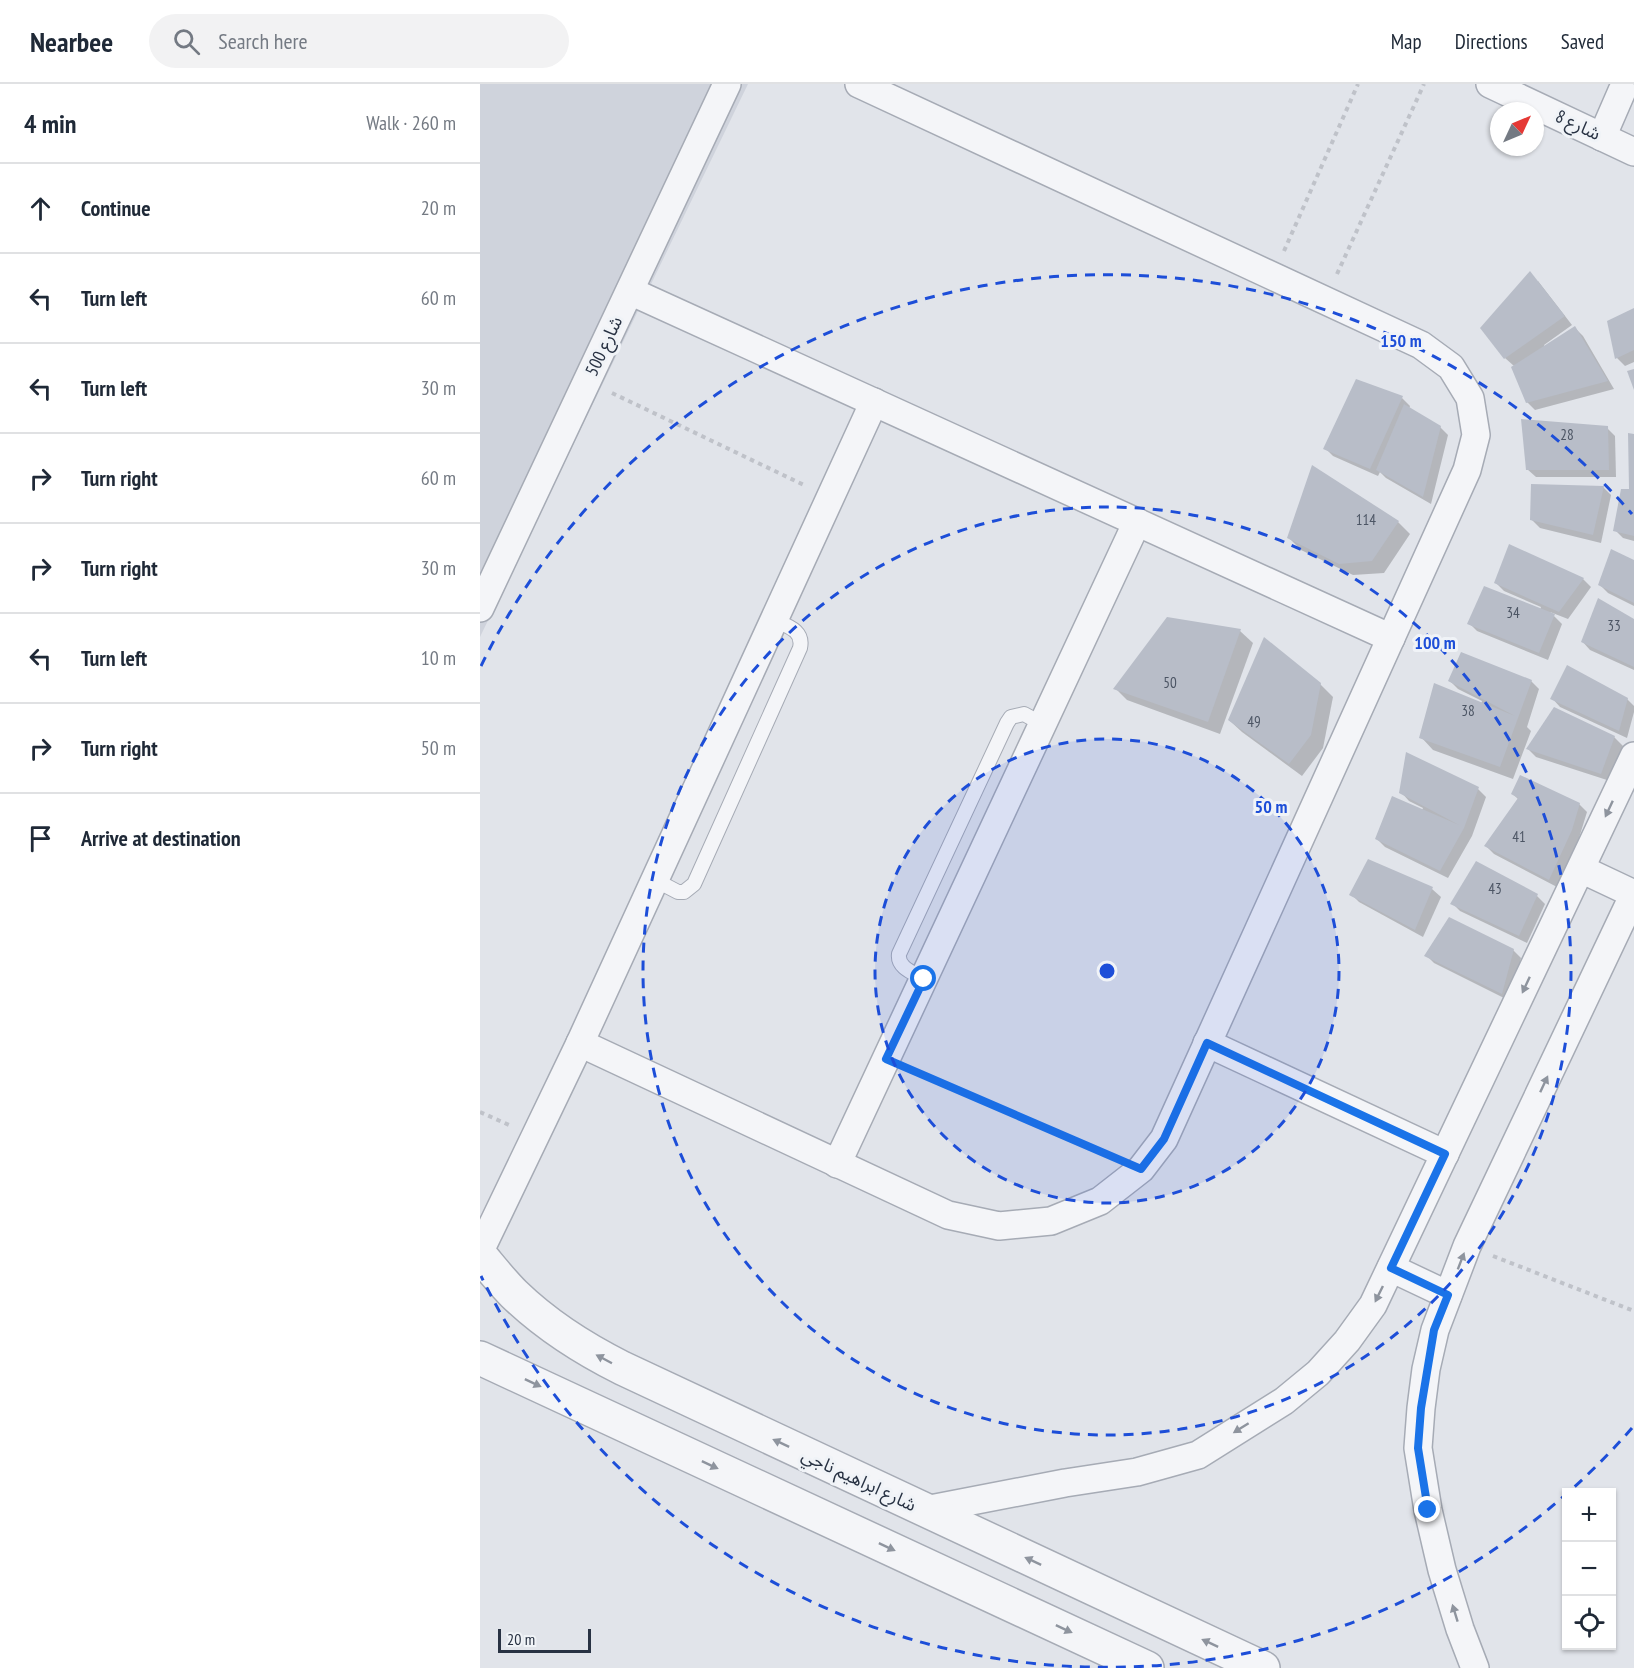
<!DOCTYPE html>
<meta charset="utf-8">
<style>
body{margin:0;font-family:"PT Sans Narrow","Noto Sans Arabic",sans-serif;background:#f2f2f3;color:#1f2937}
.controls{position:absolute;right:18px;bottom:18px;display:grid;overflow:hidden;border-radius:0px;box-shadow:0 2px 4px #0004}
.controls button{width:54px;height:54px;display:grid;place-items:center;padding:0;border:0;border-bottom:2px solid #e0e1e3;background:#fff;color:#1f2937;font:30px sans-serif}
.compass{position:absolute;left:1010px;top:18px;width:54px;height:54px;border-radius:50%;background:#fff;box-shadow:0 2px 4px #0004;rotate:46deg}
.scale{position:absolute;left:18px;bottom:15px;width:93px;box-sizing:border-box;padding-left:6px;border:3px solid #283243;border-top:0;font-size:16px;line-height:21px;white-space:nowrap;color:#283243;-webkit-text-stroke:4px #f0f3f7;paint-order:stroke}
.stop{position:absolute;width:18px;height:18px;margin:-14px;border:4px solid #1a73e8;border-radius:50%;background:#fff}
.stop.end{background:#1a73e8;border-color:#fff;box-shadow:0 2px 6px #0008}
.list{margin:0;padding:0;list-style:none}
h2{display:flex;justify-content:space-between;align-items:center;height:78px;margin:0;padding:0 24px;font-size:26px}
h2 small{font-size:20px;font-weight:400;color:#747a83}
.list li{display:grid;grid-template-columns:39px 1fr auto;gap:18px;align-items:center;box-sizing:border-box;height:90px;padding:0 24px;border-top:2px solid #e0e1e3}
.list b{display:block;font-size:22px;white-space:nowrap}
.list em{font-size:20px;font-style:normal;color:#747a83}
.icon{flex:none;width:33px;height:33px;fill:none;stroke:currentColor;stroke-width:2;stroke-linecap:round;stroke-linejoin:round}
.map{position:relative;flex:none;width:1154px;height:1584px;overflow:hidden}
header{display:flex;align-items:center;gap:36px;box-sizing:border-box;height:84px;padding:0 30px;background:#fff;border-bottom:2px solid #e0e1e3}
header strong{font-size:28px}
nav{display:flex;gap:33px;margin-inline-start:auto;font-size:21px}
.search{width:420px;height:54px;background:#f2f2f3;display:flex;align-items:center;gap:15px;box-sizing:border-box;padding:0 21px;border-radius:33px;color:#747a83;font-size:22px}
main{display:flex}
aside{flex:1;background:#fff}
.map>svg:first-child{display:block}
.built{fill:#cfd3dc}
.shadow{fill:#0003}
.building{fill:#b8bdc8}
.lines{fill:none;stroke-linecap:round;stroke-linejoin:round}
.service-casing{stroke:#a6abb5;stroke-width:16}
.minor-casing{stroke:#a6abb5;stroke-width:30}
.tertiary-casing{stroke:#a6abb5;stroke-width:36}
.path{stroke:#bfc2c9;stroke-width:4;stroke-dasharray:4.5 4.5;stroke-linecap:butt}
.service{stroke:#f4f5f8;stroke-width:14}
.minor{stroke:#f4f5f8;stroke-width:27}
.tertiary{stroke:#f4f5f8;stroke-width:33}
.oneway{fill:#8e949e}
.route{stroke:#1a73e8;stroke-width:8}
.ring{fill:none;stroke:#1d4ed8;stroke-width:3;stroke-dasharray:10 8}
.labels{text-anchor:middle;stroke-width:6;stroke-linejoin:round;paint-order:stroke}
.number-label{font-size:15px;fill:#4c5564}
.street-label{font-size:18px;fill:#283243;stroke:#f0f3f7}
.centre{fill:#1d4ed8;stroke:#f0f3f7;stroke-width:3}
.ring-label{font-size:18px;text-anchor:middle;font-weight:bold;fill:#1d4ed8;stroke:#f0f3f7;stroke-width:6;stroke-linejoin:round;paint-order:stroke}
</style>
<header>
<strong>Nearbee</strong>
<div class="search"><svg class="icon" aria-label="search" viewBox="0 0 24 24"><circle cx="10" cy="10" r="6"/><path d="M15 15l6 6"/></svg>Search here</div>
<nav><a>Map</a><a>Directions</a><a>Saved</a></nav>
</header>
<main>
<aside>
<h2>4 min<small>Walk · 260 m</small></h2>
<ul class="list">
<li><svg class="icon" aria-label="ahead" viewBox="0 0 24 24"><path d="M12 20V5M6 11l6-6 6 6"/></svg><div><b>Continue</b></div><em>20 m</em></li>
<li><svg class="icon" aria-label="left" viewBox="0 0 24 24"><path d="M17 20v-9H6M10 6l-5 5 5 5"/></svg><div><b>Turn left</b></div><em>60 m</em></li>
<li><svg class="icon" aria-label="left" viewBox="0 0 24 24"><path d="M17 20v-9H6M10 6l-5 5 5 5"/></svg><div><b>Turn left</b></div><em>30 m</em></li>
<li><svg class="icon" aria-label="right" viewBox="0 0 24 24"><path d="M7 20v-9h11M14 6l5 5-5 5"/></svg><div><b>Turn right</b></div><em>60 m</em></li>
<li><svg class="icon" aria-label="right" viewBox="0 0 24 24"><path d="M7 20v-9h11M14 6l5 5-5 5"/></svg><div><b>Turn right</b></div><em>30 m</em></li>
<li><svg class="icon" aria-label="left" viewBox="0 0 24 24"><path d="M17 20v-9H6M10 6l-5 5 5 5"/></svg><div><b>Turn left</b></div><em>10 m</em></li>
<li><svg class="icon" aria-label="right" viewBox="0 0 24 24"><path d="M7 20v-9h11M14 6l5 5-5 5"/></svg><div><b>Turn right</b></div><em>50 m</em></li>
<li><svg class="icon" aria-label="arrive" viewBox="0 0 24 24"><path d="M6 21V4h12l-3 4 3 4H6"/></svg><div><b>Arrive at destination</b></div></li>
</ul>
</aside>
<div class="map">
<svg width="1154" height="1584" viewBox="0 0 1154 1584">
<rect width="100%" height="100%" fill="#e1e4ea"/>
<!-- built -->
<polygon class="built" points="0,0 268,0 0,553"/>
<!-- shadow -->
<g class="shadow">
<polygon points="1058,197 1092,241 1064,261 1065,263 1095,244 1103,252 1134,305 1055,326 1047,318 1034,282 1025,274"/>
<polygon points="1154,225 1154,278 1145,282 1137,274 1128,238"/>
<polygon points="922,314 930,322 929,325 960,343 968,351 951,420 906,394 900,388 898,392 853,372 845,364"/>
<polygon points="1127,344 1135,352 1136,393 1056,393 1047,385"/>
<polygon points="1154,351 1154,457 1143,454 1135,446 1151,407"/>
<polygon points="1123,403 1131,411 1121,459 1060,444 1052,436"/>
<polygon points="918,438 930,450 904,489 873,491 821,466 809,454"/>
<polygon points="1154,478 1154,522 1128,509 1120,501"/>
<polygon points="1103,495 1111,503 1088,535 1070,528 1082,540 1068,576 997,547 989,539 1060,526 1061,523 1024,507 1016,499"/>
<polygon points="687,535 760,547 773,559 740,650 647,616 635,604"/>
<polygon points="1154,536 1154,586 1110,566 1102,557"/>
<polygon points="970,597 1051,597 1059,605 1047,643 1051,647 1033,695 953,666 941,653 1001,620 1002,617 978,605"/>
<polygon points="840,600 853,613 843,664 822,692 762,648 749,636"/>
<polygon points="1072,614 1147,615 1154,622 1154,628 1147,654 1080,623"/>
<polygon points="1134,653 1143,662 1130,697 1056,673 1048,665"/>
<polygon points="998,705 1006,713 992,752 968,794 905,763 897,755 942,726 943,724 929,717 921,708"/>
<polygon points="1033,710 1099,720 1107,728 1099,754 1077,803 1014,770 1006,762 1039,716"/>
<polygon points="888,777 952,805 961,813 943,853 879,818 871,810"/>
<polygon points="1057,812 1065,820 1047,859 980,827 972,819"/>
<polygon points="1033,866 1041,874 1030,917 954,879 946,871"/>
</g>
<!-- building -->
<g class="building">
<polygon points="1050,187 1085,232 1024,275 1000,244"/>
<polygon points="1154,224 1154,266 1135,275 1127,237"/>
<polygon points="1095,242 1128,297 1046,319 1031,283"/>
<polygon points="1154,285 1154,306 1147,287"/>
<polygon points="876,295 923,312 890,385 843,365"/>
<polygon points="924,320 961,342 943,413 896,386"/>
<polygon points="1041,335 1128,342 1129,386 1046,386"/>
<polygon points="1148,349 1154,350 1154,452 1133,447 1141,405 1149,405"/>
<polygon points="832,381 919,437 892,477 859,480 807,454"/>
<polygon points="1051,400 1124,402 1113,451 1050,436"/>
<polygon points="1029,460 1104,494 1079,528 1014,499"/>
<polygon points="1131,465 1154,476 1154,519 1118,501"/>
<polygon points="1004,502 1075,530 1059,569 987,540"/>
<polygon points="1118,514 1154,535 1154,583 1101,558"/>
<polygon points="687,533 761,545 728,638 633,605"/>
<polygon points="784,553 841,599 831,651 809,680 748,636"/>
<polygon points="981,568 1052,596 1020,683 939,654 954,599 1035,632 968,597"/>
<polygon points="1087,581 1148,614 1139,647 1070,615"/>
<polygon points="1074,623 1135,652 1121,690 1046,665"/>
<polygon points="926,668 999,703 984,744 960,787 895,755 912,712 979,741 919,709"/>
<polygon points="1040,691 1100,719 1092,746 1069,796 1004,762 1038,714 1031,710"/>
<polygon points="888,775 953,803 935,846 869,811"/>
<polygon points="996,777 1058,810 1039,852 970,820"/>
<polygon points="969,833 1034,865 1022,910 944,872"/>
</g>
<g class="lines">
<!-- service casing -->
<g class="service-casing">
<g id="service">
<path d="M175,796L198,808H204L214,800L320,564C324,546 307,542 294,536"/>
<path d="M444,895C434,889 417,884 419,870L527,639L531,633L544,630L564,641"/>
</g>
</g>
<!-- minor casing -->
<g class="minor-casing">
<g id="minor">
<polyline points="1010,0 1154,68"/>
<polyline points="1122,53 1142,7"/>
<polyline points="150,207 911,554"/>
<polyline points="0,524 247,0"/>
<polyline points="1101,785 1154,810"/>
<polyline points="100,959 468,1131 519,1142 571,1137 620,1117 661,1085 684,1055 987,386 996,351 990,314 971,283 941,261 379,0"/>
<polyline points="727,959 965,1070"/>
<polyline points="357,1080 657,438"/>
<polyline points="0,1167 100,959 394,318"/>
<polyline points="911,1184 968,1211"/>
<polyline points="445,1426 585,1399 657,1388 718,1371 804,1317 838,1289 867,1257 893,1221 1154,672"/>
<polyline points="995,1584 980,1545 962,1486 948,1426 938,1364 941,1324 946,1285 955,1246 987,1162 1154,810"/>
</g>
</g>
<!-- tertiary casing -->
<g class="tertiary-casing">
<g id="tertiary">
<path d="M0,1171C11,1184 22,1198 34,1210C66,1241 102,1264 142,1284L783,1584"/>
<polyline points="0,1274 667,1584"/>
</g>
</g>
<!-- path -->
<g class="path">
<polyline points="804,167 878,0"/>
<polyline points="857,190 944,0"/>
<polyline points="132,309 326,402"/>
<polyline points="433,987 630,1071"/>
<polyline points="0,1028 29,1041"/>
<polyline points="1013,1172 1154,1227"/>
</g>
<!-- service -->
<use href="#service" class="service"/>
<!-- minor -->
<use href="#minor" class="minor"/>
<!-- tertiary -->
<use href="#tertiary" class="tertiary"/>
</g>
<!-- one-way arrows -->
<defs><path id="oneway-solid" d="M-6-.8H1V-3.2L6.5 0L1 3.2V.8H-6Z" transform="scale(1.5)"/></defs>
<g class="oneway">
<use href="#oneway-solid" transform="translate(1129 725) rotate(115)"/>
<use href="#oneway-solid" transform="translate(1046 901) rotate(115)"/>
<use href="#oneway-solid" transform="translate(1064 1000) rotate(-65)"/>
<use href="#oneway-solid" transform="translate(981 1177) rotate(-69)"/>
<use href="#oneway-solid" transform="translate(899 1210) rotate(116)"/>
<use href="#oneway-solid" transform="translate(124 1275) rotate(-152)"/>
<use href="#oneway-solid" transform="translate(53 1299) rotate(25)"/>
<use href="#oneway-solid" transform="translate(761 1344) rotate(148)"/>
<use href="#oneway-solid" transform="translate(301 1359) rotate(-155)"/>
<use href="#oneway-solid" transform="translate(230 1381) rotate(25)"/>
<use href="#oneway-solid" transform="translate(407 1463) rotate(25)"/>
<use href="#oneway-solid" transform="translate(553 1477) rotate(-155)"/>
<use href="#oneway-solid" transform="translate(975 1529) rotate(-107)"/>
<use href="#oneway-solid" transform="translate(584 1545) rotate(25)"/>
<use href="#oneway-solid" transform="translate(730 1559) rotate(-155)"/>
</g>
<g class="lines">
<!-- route -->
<polyline class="route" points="444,895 406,975 661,1085 684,1055 727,959 965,1070 911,1184 968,1211 954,1246 941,1324 938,1364 948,1426"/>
</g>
<!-- distance rings -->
<circle cx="627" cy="887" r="232" fill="#1d4ed8" fill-opacity=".12"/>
<g class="ring">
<circle cx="627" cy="887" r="232"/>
<circle cx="627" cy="887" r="464"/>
<path d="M1152 1344A696 696 0 0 1 1 1192M1 582A696 696 0 0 1 1152 430"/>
</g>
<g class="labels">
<!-- number labels -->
<g class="number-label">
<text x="1087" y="356">28</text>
<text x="886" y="441">114</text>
<text x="1033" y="534">34</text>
<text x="1134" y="547">33</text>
<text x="690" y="604">50</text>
<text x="988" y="632">38</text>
<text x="774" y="643">49</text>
<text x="1039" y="758">41</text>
<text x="1015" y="810">43</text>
</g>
<!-- street labels -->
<g class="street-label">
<text transform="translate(1098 41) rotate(25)" y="6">شارع 8</text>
<text transform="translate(124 262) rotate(-65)" y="6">شارع 500</text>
<text transform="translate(379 1396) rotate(25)" y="6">شارع ابراهيم ناجي</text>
</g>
</g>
<circle cx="627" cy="887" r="9" class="centre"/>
<g class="ring-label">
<text x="921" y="263">150 m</text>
<text x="955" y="565">100 m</text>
<text x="791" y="729">50 m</text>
</g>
</svg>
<div class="controls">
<button>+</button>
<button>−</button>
<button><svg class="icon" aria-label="locate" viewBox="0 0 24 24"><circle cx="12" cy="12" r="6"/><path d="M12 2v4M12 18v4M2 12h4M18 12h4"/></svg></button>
</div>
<svg class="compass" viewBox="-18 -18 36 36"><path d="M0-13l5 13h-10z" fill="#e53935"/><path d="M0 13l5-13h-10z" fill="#747a83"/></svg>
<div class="scale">20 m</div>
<div class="stop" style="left:444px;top:895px"></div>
<div class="stop end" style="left:948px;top:1426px"></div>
</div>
</main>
